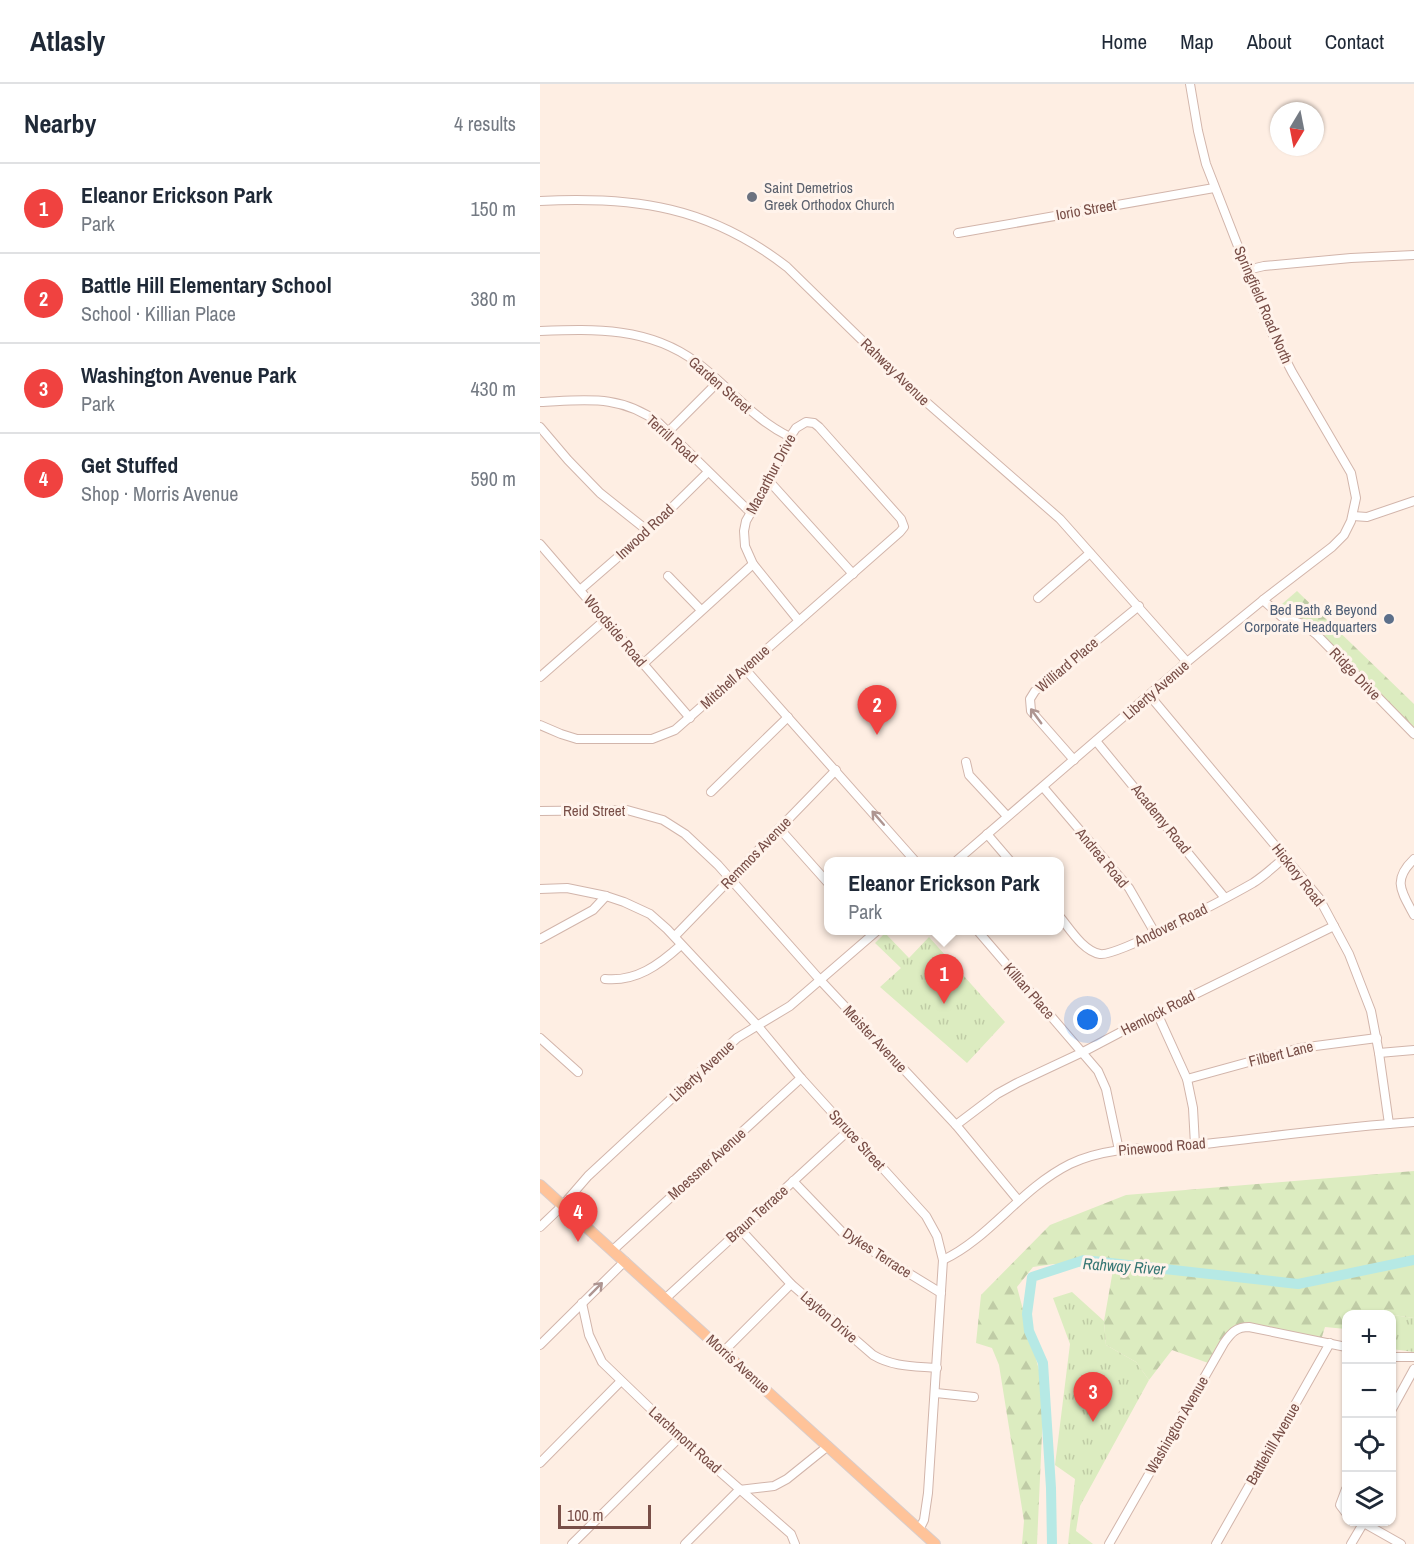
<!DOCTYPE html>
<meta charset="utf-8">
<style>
body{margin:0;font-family:"Archivo Narrow",sans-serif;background:#f2f2f3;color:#1f2937}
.controls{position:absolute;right:18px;bottom:18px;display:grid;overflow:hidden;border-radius:12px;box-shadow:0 2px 4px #0004}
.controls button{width:54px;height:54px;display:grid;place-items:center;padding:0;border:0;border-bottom:2px solid #e0e1e3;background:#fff;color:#1f2937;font:30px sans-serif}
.compass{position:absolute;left:730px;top:18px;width:54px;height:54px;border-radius:50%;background:#fff;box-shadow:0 2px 4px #0004;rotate:190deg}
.scale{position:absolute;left:18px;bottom:15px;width:93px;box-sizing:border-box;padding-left:6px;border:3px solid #784e47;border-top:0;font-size:16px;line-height:21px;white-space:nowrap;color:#784e47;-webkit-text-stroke:4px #fff3eb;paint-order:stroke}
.you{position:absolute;left:548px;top:936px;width:21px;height:21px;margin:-15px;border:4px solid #fff;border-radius:50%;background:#1a73e8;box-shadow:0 0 0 9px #1a73e833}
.badge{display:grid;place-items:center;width:39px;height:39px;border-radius:50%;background:#f04240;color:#fff;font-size:20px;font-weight:700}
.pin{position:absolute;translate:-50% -50px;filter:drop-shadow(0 2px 3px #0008)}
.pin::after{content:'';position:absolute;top:32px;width:21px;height:18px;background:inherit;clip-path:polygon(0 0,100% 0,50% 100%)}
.popup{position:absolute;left:284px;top:773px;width:240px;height:78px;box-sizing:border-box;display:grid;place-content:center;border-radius:12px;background:#fff;filter:drop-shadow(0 2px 4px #0005);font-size:20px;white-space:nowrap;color:#747a83}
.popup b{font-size:22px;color:#1f2937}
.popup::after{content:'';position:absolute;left:50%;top:100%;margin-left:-12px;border:12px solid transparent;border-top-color:#fff}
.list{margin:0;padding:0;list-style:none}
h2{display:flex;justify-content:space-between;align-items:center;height:78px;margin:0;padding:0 24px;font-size:26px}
h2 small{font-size:20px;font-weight:400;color:#747a83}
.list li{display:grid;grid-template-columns:39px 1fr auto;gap:18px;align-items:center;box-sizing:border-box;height:90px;padding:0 24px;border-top:2px solid #e0e1e3}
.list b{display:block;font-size:22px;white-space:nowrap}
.list p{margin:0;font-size:20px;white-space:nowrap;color:#747a83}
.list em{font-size:20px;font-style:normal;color:#747a83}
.icon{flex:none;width:33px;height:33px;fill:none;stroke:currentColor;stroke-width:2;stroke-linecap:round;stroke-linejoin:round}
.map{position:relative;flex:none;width:874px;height:1460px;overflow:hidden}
header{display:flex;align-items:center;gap:36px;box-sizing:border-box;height:84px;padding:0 30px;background:#fff;border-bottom:2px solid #e0e1e3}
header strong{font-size:28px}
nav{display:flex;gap:33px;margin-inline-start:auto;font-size:21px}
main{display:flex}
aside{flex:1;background:#fff}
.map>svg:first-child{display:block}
.forest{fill:url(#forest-firs)}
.park{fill:url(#park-tufts)}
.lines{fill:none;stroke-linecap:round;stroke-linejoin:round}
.river{stroke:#b6e9e5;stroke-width:10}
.minor-casing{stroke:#d2b5ab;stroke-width:10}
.major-casing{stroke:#d9cdcb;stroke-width:12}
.minor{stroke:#fff;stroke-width:8}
.major{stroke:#ffc399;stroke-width:10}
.oneway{stroke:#ae9591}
.worship-dot{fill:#6b7280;stroke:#fff3eb;stroke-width:2}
.service-dot{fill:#5c6f8a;stroke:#fff3eb;stroke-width:2}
.labels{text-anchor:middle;stroke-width:6;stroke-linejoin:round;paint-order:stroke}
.worship-label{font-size:15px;fill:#5b616d;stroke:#fff3eb;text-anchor:start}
.street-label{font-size:15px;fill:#784e47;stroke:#fff3eb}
.service-label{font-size:15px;fill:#4e5e75;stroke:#fff3eb;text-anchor:end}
.water-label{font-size:16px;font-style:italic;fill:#377774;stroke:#fff3eb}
</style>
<header>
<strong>Atlasly</strong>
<nav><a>Home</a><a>Map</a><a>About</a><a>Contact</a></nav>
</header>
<main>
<aside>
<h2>Nearby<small>4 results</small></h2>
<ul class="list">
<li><span class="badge">1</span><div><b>Eleanor Erickson Park</b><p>Park</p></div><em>150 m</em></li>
<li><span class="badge">2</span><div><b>Battle Hill Elementary School</b><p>School · Killian Place</p></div><em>380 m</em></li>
<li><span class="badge">3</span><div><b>Washington Avenue Park</b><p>Park</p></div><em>430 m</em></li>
<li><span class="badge">4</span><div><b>Get Stuffed</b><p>Shop · Morris Avenue</p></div><em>590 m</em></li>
</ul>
</aside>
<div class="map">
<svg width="874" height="1460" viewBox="0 0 874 1460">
<defs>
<pattern id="forest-firs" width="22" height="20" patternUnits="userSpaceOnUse" patternTransform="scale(1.5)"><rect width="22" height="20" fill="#dcecc0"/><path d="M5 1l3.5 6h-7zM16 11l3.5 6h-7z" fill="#c0cca6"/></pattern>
<pattern id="park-tufts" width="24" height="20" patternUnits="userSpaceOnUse" patternTransform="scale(1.5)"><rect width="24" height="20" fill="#dcecc0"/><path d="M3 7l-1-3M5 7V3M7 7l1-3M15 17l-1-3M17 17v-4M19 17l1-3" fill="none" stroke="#c0cca6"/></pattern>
</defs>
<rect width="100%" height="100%" fill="#feeee3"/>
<!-- forest -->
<g class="forest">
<polygon points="757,507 874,620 874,656 742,520"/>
<polygon points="874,1087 874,1234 853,1231 852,1233 852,1230 806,1230 806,1245 785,1243 781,1256 699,1242 671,1280 632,1266 609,1296 596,1278 566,1261 564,1237 573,1186 514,1180 493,1183 477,1203 504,1305 497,1460 482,1460 484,1437 459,1281 452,1264 436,1259 441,1211 510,1141 586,1111"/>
</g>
<!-- park -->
<g class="park">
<polygon points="345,849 369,874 389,853 465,938 427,979 340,903 361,884 335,859"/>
<polygon points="532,1208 564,1237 566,1261 596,1278 609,1296 540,1422 536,1447 553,1460 528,1460 535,1395 515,1381 530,1260 513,1214"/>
<polygon points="853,1231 874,1234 874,1268 852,1265"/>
</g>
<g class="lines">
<!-- river -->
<polyline class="river" points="512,1460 511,1404 503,1279 489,1247 487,1230 492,1193 544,1176 758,1200 874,1176"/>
<!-- minor casing -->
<g class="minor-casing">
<g id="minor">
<path d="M0,117C96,112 170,123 247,183L377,310L520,435L647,578"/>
<polyline points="418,149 674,104"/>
<polyline points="707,186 724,182 811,174 874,171"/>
<path d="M0,247C55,245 109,243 156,278C189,302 211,334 250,353"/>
<path d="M0,318C46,316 80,310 119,339L211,429"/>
<polyline points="0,343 28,376 60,409 108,447"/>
<polyline points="128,348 178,298"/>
<polyline points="229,397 313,490"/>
<polyline points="813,432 827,433 874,417"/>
<polyline points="0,460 150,634"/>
<polyline points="128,492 161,526"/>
<polyline points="40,506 108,447 168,388"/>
<polyline points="498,514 550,469"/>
<polyline points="723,516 742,533 763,540 776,550 874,650"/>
<polyline points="103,580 213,480"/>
<polyline points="205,585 376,778"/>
<polyline points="0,593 65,536"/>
<polyline points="610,612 779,814 809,870 831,927 839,969 849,1040"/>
<polyline points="0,641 21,650 37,655 112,655 135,646 360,448 364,443 361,435 279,343 274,339 266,338 256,344 250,353 229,397 206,437 204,447 205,462 213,480 259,537"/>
<polyline points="556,657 685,814"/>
<polyline points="534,676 491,627 490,615 495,607 599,522"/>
<polyline points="426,678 429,691 467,732"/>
<polyline points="503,703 589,804 615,849"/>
<polyline points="171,708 248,633"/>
<polyline points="0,727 87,726 123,736 145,750 178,781 281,897 416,1041 478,1116"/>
<polyline points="239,744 288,799"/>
<polyline points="447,750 471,778"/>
<path d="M874,775C852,796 861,807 874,831"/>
<polyline points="415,778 647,578 723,516 792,463 804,451 811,437 816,414 811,389 752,288 731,247 666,80 658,47 650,0"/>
<polyline points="0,805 27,804 66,812 84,818 110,830 127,845 217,941 261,994 386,1132 397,1152 403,1176 388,1409 384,1436 379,1446"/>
<path d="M520,833C530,845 543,867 560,870C577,873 692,811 713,799C724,792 735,782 745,773"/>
<polyline points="437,846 558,987 566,1005 579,1066"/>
<polyline points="135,852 296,686"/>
<polyline points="0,855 53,826 66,812"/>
<path d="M65,895C96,898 119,881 141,861"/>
<polyline points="617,929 647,995 653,1024 655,1061"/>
<polyline points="0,954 38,988"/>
<polyline points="839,969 874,966"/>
<polyline points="647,995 760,964 837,954"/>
<polyline points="416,1041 457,1010 477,999 543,968 617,929 794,842"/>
<polyline points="253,1097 303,1149 401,1209"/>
<polyline points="0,1143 22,1122 48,1092 197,954 250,922 338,846"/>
<path d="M200,1145L251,1200L333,1271C353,1283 374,1282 397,1284"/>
<polyline points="73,1166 261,994"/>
<path d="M403,1176C450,1154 480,1105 530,1080C570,1061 613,1065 656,1061C728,1053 801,1043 874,1038"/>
<polyline points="126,1214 309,1046"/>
<polyline points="42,1219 49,1251 62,1278 140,1353 251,1450 255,1460"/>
<polyline points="0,1261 85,1177"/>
<polyline points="184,1267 251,1200"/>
<polyline points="852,1273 874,1273"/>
<polyline points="396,1309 434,1313"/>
<polyline points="852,1325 874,1285"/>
<polyline points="0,1379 81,1297"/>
<polyline points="806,1405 800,1421 806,1429"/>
<polyline points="199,1406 234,1402 247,1395 288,1362"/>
<polyline points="822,1438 861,1460"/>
<polyline points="32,1460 140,1353"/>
<polyline points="145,1460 199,1406"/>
<path d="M569,1460L684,1259C691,1249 696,1243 709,1243L806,1263"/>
<polyline points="676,1460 790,1259"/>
<polyline points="811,1460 824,1438"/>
</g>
</g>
<!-- major casing -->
<g class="major-casing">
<polyline id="major" points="0,1101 395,1460"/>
</g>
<!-- minor -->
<use href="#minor" class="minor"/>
<!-- major -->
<use href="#major" class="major"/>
</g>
<!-- one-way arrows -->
<defs><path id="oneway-shaft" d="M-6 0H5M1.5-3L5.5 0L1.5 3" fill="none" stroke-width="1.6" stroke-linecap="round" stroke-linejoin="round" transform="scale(1.5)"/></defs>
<g class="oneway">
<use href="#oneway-shaft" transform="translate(496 632) rotate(-126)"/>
<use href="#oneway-shaft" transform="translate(338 734) rotate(-131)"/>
<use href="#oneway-shaft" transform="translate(56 1205) rotate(-45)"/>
</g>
<!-- markers -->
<circle class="worship-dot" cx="212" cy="113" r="6"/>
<circle class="service-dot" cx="849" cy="535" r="6"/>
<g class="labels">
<!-- worship labels -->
<g class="worship-label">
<text x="224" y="109">Saint Demetrios<tspan x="224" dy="17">Greek Orthodox Church</tspan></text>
</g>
<!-- street labels -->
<g class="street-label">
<text transform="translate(546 126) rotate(-10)" y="5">Iorio Street</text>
<text transform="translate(723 221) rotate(67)" y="5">Springfield Road North</text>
<text transform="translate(355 288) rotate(44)" y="5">Rahway Avenue</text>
<text transform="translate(180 301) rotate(41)" y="5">Garden Street</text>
<text transform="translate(132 355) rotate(42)" y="5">Terrill Road</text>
<text transform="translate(231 390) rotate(-62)" y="5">Macarthur Drive</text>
<text transform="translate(105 448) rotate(-43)" y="5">Inwood Road</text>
<text transform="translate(75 547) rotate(50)" y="5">Woodside Road</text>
<text transform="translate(527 581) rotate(-40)" y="5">Williard Place</text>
<text transform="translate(815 590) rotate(46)" y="5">Ridge Drive</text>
<text transform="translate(195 593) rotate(-42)" y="5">Mitchell Avenue</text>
<text transform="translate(616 606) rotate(-41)" y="5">Liberty Avenue</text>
<text x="54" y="732">Reid Street</text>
<text transform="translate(621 735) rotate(51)" y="5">Academy Road</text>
<text transform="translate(216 769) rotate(-46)" y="5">Remmos Avenue</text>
<text transform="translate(562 774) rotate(50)" y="5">Andrea Road</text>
<text transform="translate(758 791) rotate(52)" y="5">Hickory Road</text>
<text transform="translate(631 841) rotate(-26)" y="5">Andover Road</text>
<text transform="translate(489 907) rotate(49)" y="5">Killian Place</text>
<text transform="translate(618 929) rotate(-27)" y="5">Hemlock Road</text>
<text transform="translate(335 955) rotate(47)" y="5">Meister Avenue</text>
<text transform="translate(741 970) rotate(-14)" y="5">Filbert Lane</text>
<text transform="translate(162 987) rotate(-43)" y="5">Liberty Avenue</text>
<text transform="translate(317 1056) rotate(48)" y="5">Spruce Street</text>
<text transform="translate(622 1063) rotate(-5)" y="5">Pinewood Road</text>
<text transform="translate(167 1080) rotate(-42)" y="5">Moessner Avenue</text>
<text transform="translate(217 1130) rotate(-42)" y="5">Braun Terrace</text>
<text transform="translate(337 1169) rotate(33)" y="5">Dykes Terrace</text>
<text transform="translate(289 1233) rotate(41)" y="5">Layton Drive</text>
<text transform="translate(198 1280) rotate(42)" y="5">Morris Avenue</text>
<text transform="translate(637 1341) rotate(-60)" y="5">Washington Avenue</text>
<text transform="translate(145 1356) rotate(42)" y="5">Larchmont Road</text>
<text transform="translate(733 1360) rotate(-60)" y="5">Battlehill Avenue</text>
</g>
<!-- service labels -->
<g class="service-label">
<text x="837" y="531">Bed Bath &amp; Beyond<tspan x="837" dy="17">Corporate Headquarters</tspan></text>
</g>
<!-- water labels -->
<g class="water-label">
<text transform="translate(584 1182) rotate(4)" y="6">Rahway River</text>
</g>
</g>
</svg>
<div class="controls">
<button>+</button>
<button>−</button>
<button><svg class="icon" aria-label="locate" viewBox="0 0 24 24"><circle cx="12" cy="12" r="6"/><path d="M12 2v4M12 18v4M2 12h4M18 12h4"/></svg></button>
<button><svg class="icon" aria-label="layers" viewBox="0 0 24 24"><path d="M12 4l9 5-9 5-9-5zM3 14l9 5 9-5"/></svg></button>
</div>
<svg class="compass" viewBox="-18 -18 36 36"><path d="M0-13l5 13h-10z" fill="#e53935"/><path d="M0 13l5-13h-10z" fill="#747a83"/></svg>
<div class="scale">100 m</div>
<div class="you"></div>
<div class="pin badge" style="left:404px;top:920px">1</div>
<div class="popup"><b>Eleanor Erickson Park</b>Park</div>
<div class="pin badge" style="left:337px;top:651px">2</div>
<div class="pin badge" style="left:553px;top:1338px">3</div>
<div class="pin badge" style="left:38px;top:1158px">4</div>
</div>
</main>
